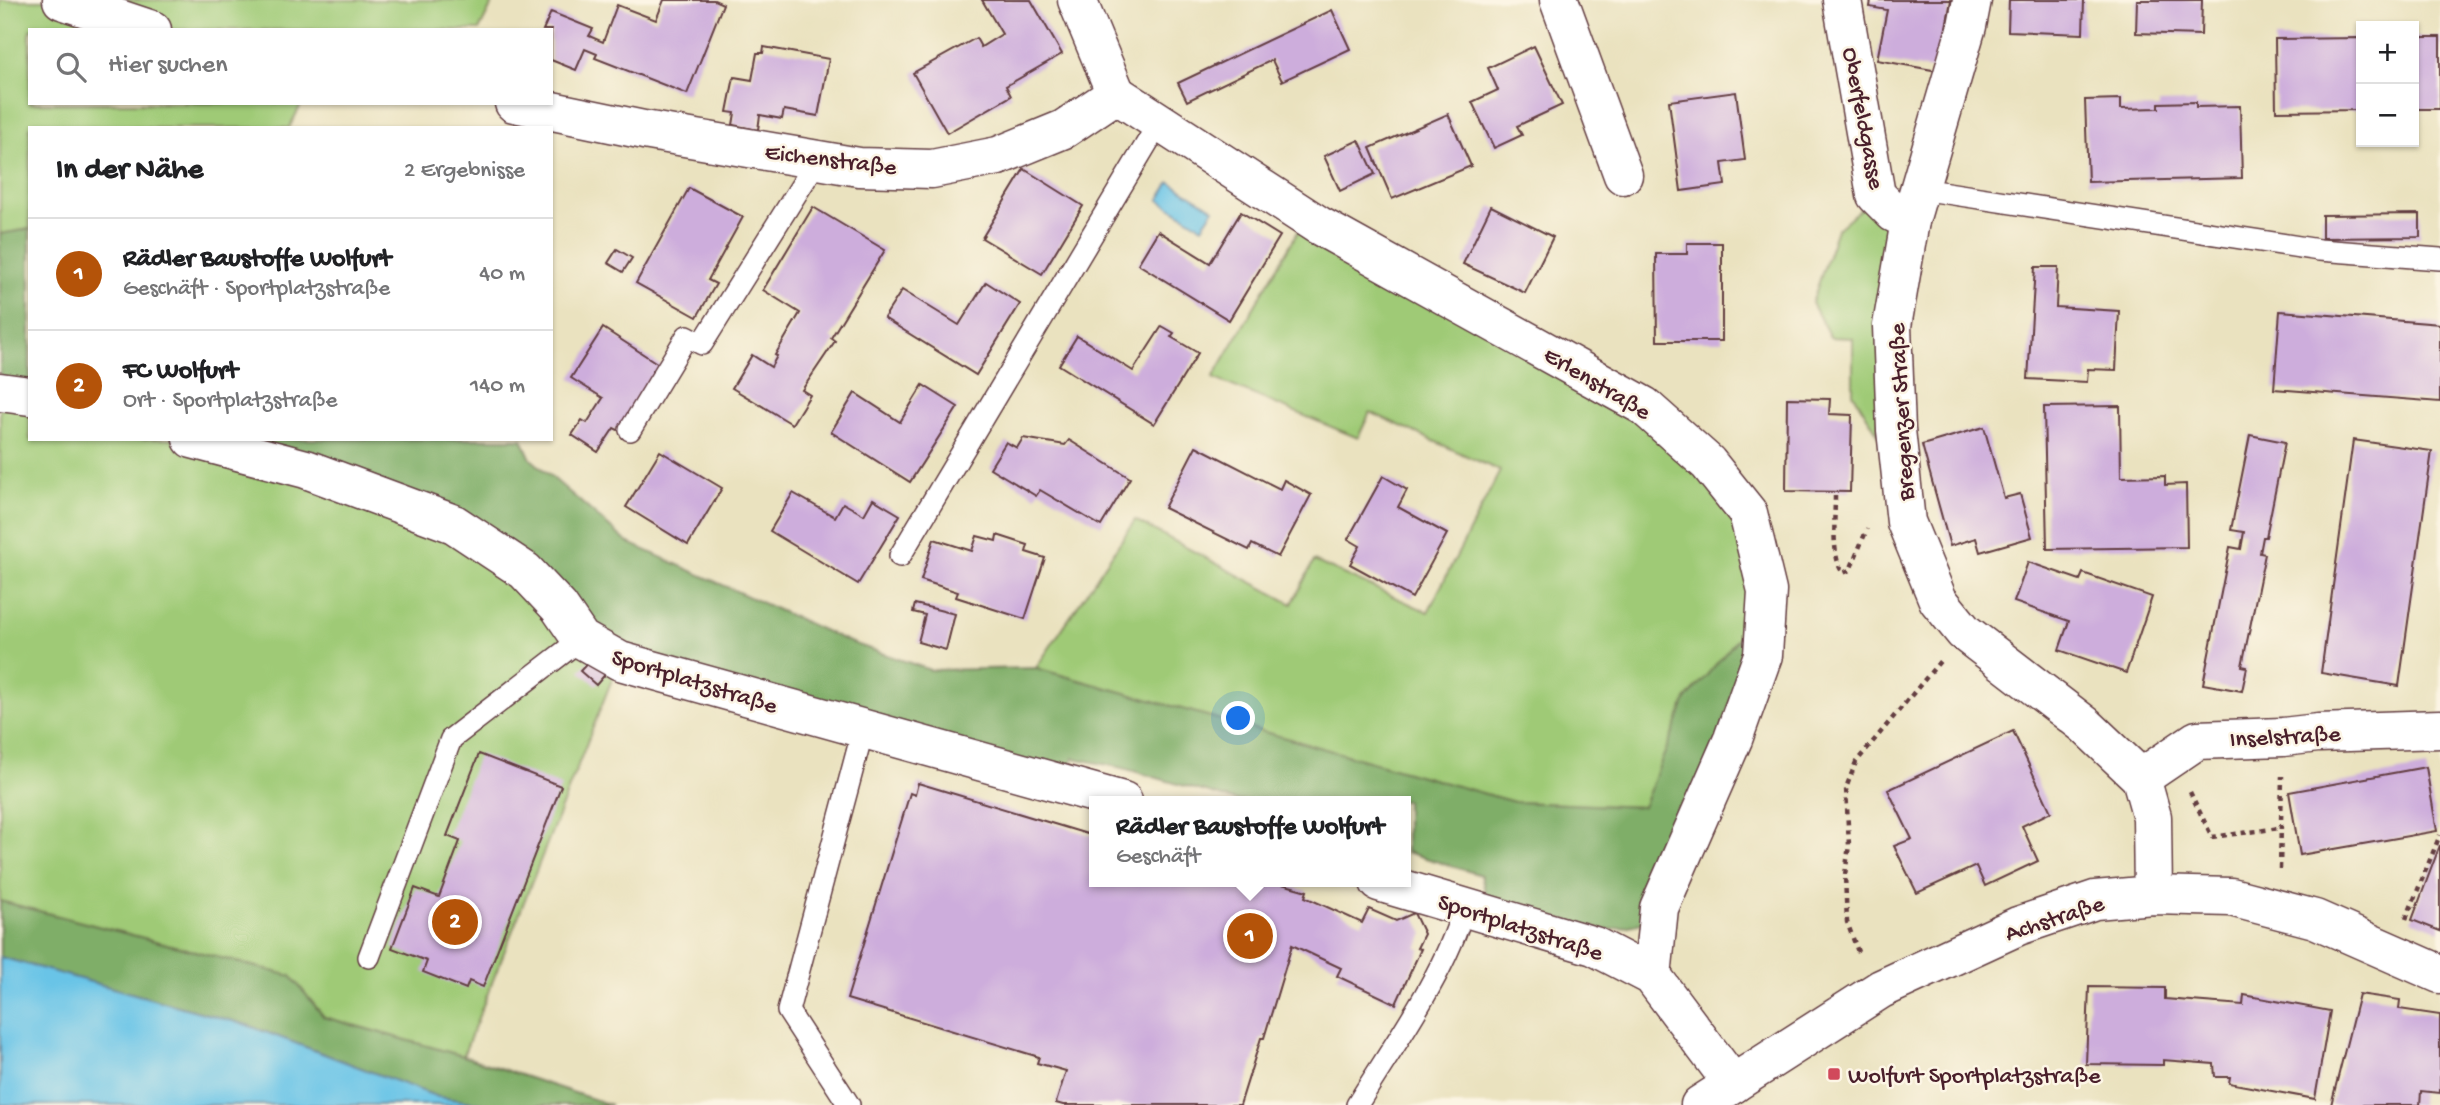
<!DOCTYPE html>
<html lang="de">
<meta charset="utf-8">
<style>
body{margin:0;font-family:"Gochi Hand",sans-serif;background:#f6f6f6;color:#202124}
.controls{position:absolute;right:21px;top:21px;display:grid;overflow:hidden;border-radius:0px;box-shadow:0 2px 5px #0004}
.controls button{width:63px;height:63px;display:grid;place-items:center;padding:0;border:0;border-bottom:2px solid #e0e0e0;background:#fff;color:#202124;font:35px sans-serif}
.you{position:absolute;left:1239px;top:719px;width:24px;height:24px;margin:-18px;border:5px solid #fff;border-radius:50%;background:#1a73e8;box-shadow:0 0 0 10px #1a73e833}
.badge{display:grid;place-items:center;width:46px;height:46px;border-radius:50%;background:#b45309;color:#fff;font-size:23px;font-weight:700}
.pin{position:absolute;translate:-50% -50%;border:4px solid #fff;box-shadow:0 2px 7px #0006}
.popup{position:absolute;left:1089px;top:796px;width:322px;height:91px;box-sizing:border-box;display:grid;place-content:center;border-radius:0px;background:#fff;filter:drop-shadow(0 2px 5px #0005);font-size:23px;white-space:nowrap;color:#757577}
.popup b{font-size:26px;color:#202124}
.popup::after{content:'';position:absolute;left:50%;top:100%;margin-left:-14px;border:14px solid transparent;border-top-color:#fff}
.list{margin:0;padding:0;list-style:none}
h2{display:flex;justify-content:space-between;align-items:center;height:91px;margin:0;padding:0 28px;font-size:30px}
h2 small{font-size:23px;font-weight:400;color:#757577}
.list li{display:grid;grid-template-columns:46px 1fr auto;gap:21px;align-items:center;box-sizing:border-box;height:112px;padding:0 28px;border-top:2px solid #e0e0e0}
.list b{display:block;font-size:26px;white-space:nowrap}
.list p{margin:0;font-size:23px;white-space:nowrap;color:#757577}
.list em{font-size:23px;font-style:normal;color:#757577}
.icon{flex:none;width:38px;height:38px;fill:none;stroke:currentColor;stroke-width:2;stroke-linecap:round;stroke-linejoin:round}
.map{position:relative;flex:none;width:2440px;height:1105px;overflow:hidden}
.search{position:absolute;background:#fff;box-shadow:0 2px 5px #0004;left:28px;top:28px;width:525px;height:77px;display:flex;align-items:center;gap:18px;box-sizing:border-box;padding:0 24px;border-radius:0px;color:#757577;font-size:26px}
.panel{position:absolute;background:#fff;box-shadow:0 2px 5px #0004;left:28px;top:126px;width:525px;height:315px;border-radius:0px}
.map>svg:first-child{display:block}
.green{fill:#9fca76;stroke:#747450;stroke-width:2}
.forest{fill:#7fae67;stroke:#646649;stroke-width:2}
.water{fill:#69c4e7;stroke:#5a7289;stroke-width:2}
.building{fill:#cdaddc}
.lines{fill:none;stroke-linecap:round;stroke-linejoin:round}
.lane-casing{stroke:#623c41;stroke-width:24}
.street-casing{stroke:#623c41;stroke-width:41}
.secondary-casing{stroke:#623c41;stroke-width:41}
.path{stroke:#623c41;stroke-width:4.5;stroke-dasharray:5 5;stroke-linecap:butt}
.lane{stroke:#fff;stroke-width:21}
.street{stroke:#fff;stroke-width:38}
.secondary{stroke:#fff;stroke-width:38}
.poi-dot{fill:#d1495b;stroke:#fcf5e5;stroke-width:2.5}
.labels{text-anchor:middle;stroke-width:5;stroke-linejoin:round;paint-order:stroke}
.street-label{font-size:24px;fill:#4a1f2b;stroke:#fcf5e5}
.poi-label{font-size:24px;fill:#4a1f2b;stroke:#fcf5e5;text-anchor:start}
</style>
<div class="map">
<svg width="2440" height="1105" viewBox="0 0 2440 1105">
<rect width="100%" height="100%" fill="#fcf5e5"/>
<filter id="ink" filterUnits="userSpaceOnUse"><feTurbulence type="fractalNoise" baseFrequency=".0143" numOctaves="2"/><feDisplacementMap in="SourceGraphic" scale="14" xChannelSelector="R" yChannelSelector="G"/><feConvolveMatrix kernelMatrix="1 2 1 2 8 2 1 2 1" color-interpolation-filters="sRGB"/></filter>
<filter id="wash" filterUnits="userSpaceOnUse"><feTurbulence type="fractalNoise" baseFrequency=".00686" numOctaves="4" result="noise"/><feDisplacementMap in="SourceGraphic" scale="28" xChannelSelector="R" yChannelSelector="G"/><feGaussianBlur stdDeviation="1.57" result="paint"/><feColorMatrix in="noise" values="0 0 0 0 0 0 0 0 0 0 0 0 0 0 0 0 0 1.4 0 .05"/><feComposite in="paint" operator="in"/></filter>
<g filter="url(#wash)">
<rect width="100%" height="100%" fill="#eae2bf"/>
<!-- green -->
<g class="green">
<polygon points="0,0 494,0 479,30 30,30 30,103 302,103 289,128 30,128 30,229 0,234"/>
<polygon points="1867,203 1893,226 1878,434 1853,393 1853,338 1830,337 1812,303 1837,229"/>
<polygon points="1304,221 1643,407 1746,517 1759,613 1643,807 1514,802 1036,668 1135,520 1292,604 1314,561 1428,612 1500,471 1370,412 1358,438 1213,378"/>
<polygon points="0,388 30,392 30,439 209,439 466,524 620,659 463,1056 324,1017 290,976 0,901"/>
</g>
<!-- forest -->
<g class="forest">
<polygon points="30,229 30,392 0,388 0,234"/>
<polygon points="209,439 522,439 531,459 627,542 847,641 930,670 1036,668 1514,802 1643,807 1686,700 1759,613 1660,919 1607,931 1487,899 1481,875 1406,852 1406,801 1236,801 1123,768 1073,758 1068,782 620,659 524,559"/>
<polygon points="0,901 291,976 324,1017 463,1056 611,1105 490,1105 438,1097 247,1025 0,957"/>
</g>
<!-- water -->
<g class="water">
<polygon points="1170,182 1214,209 1202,227 1159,200"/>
<polygon points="0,957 247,1025 438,1097 490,1105 0,1105"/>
</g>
<g id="blocks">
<!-- building -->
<g class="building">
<polygon points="664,0 714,0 723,4 687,94 595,58 597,54 585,49 576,70 551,60 551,30 543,30 551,12 593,29 589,36 603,42 617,5 656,20"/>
<polygon points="982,0 1031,0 1062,54 1006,86 1011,96 947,133 913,73 976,38 981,47 1002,34"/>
<polygon points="1871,0 1951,0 1938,71 1877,60 1887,10 1870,7"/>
<polygon points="2009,0 2084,0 2083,34 2008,31"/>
<polygon points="2137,0 2202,0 2201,35 2136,33"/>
<polygon points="1332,10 1350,49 1282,81 1272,60 1187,101 1178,83"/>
<rect x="2414" y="37" width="26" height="72"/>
<polygon points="2361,38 2361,110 2276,111 2275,39"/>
<polygon points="1534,46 1562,105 1517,126 1522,135 1494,148 1472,102 1498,90 1488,68"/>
<polygon points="764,47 829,59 818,116 784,110 782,119 760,115 758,130 733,125 735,113 727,112 734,77 752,80 757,53 763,53"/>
<polygon points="1736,92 1745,160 1722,163 1725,185 1681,191 1669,101"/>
<polygon points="2121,99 2121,109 2159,108 2159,103 2196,102 2196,107 2240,106 2242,178 2088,182 2085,100"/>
<polygon points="1448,114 1471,166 1392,199 1370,148"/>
<polygon points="1359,140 1375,174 1340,191 1324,156"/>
<polygon points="1024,169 1083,206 1042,274 982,238"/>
<polygon points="689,188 743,217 708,280 716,284 697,317 636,283"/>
<polygon points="1491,206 1553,237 1525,293 1463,264"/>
<polygon points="813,207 885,250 831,338 835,341 802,390 810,395 792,424 732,388 752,355 771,367 777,356 775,355 800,313 763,290"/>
<polygon points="1241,212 1280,236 1229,320 1138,264 1158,231 1210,263"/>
<polygon points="2420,214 2420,237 2322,238 2322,215"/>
<polygon points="1687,243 1722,243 1722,341 1657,341 1656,254 1687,254"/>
<polygon points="617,249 632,258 623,272 608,263"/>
<polygon points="2035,267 2058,267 2056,307 2119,311 2116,370 2088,369 2087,382 2028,379"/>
<polygon points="986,282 1020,304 976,375 884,318 902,290 959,325"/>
<polygon points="2280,311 2440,324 2440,402 2274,389"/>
<polygon points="1162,326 1174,333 1171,337 1198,353 1154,424 1059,365 1077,336 1133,371"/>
<polygon points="603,328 663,367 620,431 614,428 598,452 572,435 582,420 587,423 603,398 571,378"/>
<polygon points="923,385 958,407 910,482 831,432 855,393 900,422"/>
<polygon points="1787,398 1830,399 1829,414 1852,415 1850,492 1786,491"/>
<polygon points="2120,406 2121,477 2165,476 2165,485 2186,484 2187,547 2047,549 2044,407"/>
<polygon points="1984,427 2004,498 2020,494 2032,537 1980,552 1976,538 1950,546 1922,445"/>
<polygon points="2250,435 2285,442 2266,537 2263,537 2260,553 2265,554 2242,666 2247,667 2242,691 2203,684 2230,547 2241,549 2244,532 2231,530"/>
<polygon points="1023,438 1065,445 1069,440 1130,478 1101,526 1040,490 1036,496 990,468 1006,442 1017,448"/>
<polygon points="2353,440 2432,451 2399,686 2321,673"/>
<polygon points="1196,446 1280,489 1284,480 1311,495 1278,557 1252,544 1249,550 1164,508"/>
<polygon points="660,451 722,488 688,545 626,507"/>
<polygon points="1383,476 1407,490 1398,507 1447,534 1412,598 1350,564 1360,546 1348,539"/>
<polygon points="793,493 835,517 843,503 864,515 873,499 900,515 858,584 770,531"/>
<polygon points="997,535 1028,545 1026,552 1045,558 1025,619 956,597 958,592 921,580 934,539 972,551 977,536 996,541"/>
<polygon points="2028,562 2080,580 2083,573 2152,597 2126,673 2059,650 2069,621 2014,602"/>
<polygon points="915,604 955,614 946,650 918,642 925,615 913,612"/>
<polygon points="594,656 609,670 596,685 580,671"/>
<polygon points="2013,731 2051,812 2022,826 2038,861 1985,886 1976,866 1917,893 1894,846 1912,839 1888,790"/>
<polygon points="479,754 561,786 483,987 469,981 466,989 423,972 427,961 392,948 415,888 439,897 460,841 447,836"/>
<polygon points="2426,767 2437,831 2300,855 2289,792"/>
<polygon points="918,783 1094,836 1094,882 1275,882 1307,891 1305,897 1362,923 1369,909 1396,921 1414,913 1424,934 1417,948 1421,949 1396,1004 1337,976 1341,968 1292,945 1264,1038 1261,1038 1240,1105 1063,1105 1056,1103 1066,1071 1037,1063 1039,1057 847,999 910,793 915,795"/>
<polygon points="2440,845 2440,931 2412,920"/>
<polygon points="2089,987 2165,988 2165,999 2243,1005 2244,995 2330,1011 2315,1099 2229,1083 2230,1077 2215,1077 2214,1064 2163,1060 2163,1065 2086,1064"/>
<polygon points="2359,994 2400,1000 2399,1009 2440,1015 2440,1093 2421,1091 2420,1105 2331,1105"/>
</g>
</g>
</g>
<g filter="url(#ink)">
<use href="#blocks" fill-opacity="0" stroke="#623c41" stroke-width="2"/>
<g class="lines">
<!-- lane casing -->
<g class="lane-casing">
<g id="lane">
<polyline points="1921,189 2319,250 2440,259"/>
<polyline points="630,430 687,336 702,344 818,159"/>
<polyline points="900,556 1159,123"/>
<polyline points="369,957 451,739 581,639"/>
<polyline points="849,1105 788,1011 863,730"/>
<path d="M1357,1105C1393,1046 1446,973 1464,907"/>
</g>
</g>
<!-- street casing -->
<g class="street-casing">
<g id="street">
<polyline points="62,0 152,30"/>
<polyline points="1077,0 1116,94"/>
<polyline points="1559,0 1623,175"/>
<polyline points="1842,0 1876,195 1894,213 1910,221"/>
<polyline points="1972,0 1967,26 1910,221 1892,326 1896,430 1906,522 1938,600 1964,632 2085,725 2141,778 2152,817 2153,895"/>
<polyline points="1116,94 1318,225 1644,406 1708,463 1748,513 1767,591 1763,655 1733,739 1659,908 1652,976"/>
<polyline points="514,103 644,130 859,167 932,169 998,156 1064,129 1116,94"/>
<polyline points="0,392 30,396"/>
<polyline points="192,439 306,469 454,524 525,571 559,607 581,639 620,661 1123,801"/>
<polyline points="2141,778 2197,740 2283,737 2318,733 2440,729"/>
<polyline points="1379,882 1594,946 1652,976 1733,1084"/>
</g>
</g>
<!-- secondary casing -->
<g class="secondary-casing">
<polyline id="secondary" points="1700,1105 1881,989 2018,926 2095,900 2153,895 2231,897 2315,919 2440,974"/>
</g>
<!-- path -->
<g class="path">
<path d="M1835,496C1835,515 1831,558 1843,573L1850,570L1867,529"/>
<polyline points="2190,792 2212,837 2280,828"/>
<polyline points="2280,869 2282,776"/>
<polyline points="2406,919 2440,835"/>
<polyline points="1858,952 1847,922 1845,875 1849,845 1846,788 1856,762 1941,660"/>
</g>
<!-- lane -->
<use href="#lane" class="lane"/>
<!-- street -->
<use href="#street" class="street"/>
<!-- secondary -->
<use href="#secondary" class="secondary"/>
</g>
</g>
<!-- markers -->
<rect class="poi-dot" x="1827" y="1067" width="14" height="14" rx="3.5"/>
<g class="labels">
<!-- street labels -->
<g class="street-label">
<text transform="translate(1865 118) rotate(79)" y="8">Oberfeldgasse</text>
<text transform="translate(831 158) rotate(7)" y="8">Eichenstraße</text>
<text transform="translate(1598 382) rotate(31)" y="8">Erlenstraße</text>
<text transform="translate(1900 412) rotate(-93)" y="8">Bregenzer Straße</text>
<text transform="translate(695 680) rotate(17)" y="8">Sportplatzstraße</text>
<text transform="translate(2285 735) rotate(-3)" y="8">Inselstraße</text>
<text transform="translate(2054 917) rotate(-18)" y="8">Achstraße</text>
<text transform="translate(1521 926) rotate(18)" y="8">Sportplatzstraße</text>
</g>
<!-- poi labels -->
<g class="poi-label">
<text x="1848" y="1082">Wolfurt Sportplatzstraße</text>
</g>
</g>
</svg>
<div class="controls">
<button>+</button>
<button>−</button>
</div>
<div class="you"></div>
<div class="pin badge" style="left:1250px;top:936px">1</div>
<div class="popup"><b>Rädler Baustoffe Wolfurt</b>Geschäft</div>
<div class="pin badge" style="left:455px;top:922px">2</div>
<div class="search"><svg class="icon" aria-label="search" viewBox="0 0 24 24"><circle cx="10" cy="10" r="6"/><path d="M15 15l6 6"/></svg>Hier suchen</div>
<section class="panel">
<h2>In der Nähe<small>2 Ergebnisse</small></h2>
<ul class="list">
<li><span class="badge">1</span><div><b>Rädler Baustoffe Wolfurt</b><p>Geschäft · Sportplatzstraße</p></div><em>40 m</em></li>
<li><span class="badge">2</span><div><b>FC Wolfurt</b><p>Ort · Sportplatzstraße</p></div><em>140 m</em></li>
</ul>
</section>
</div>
